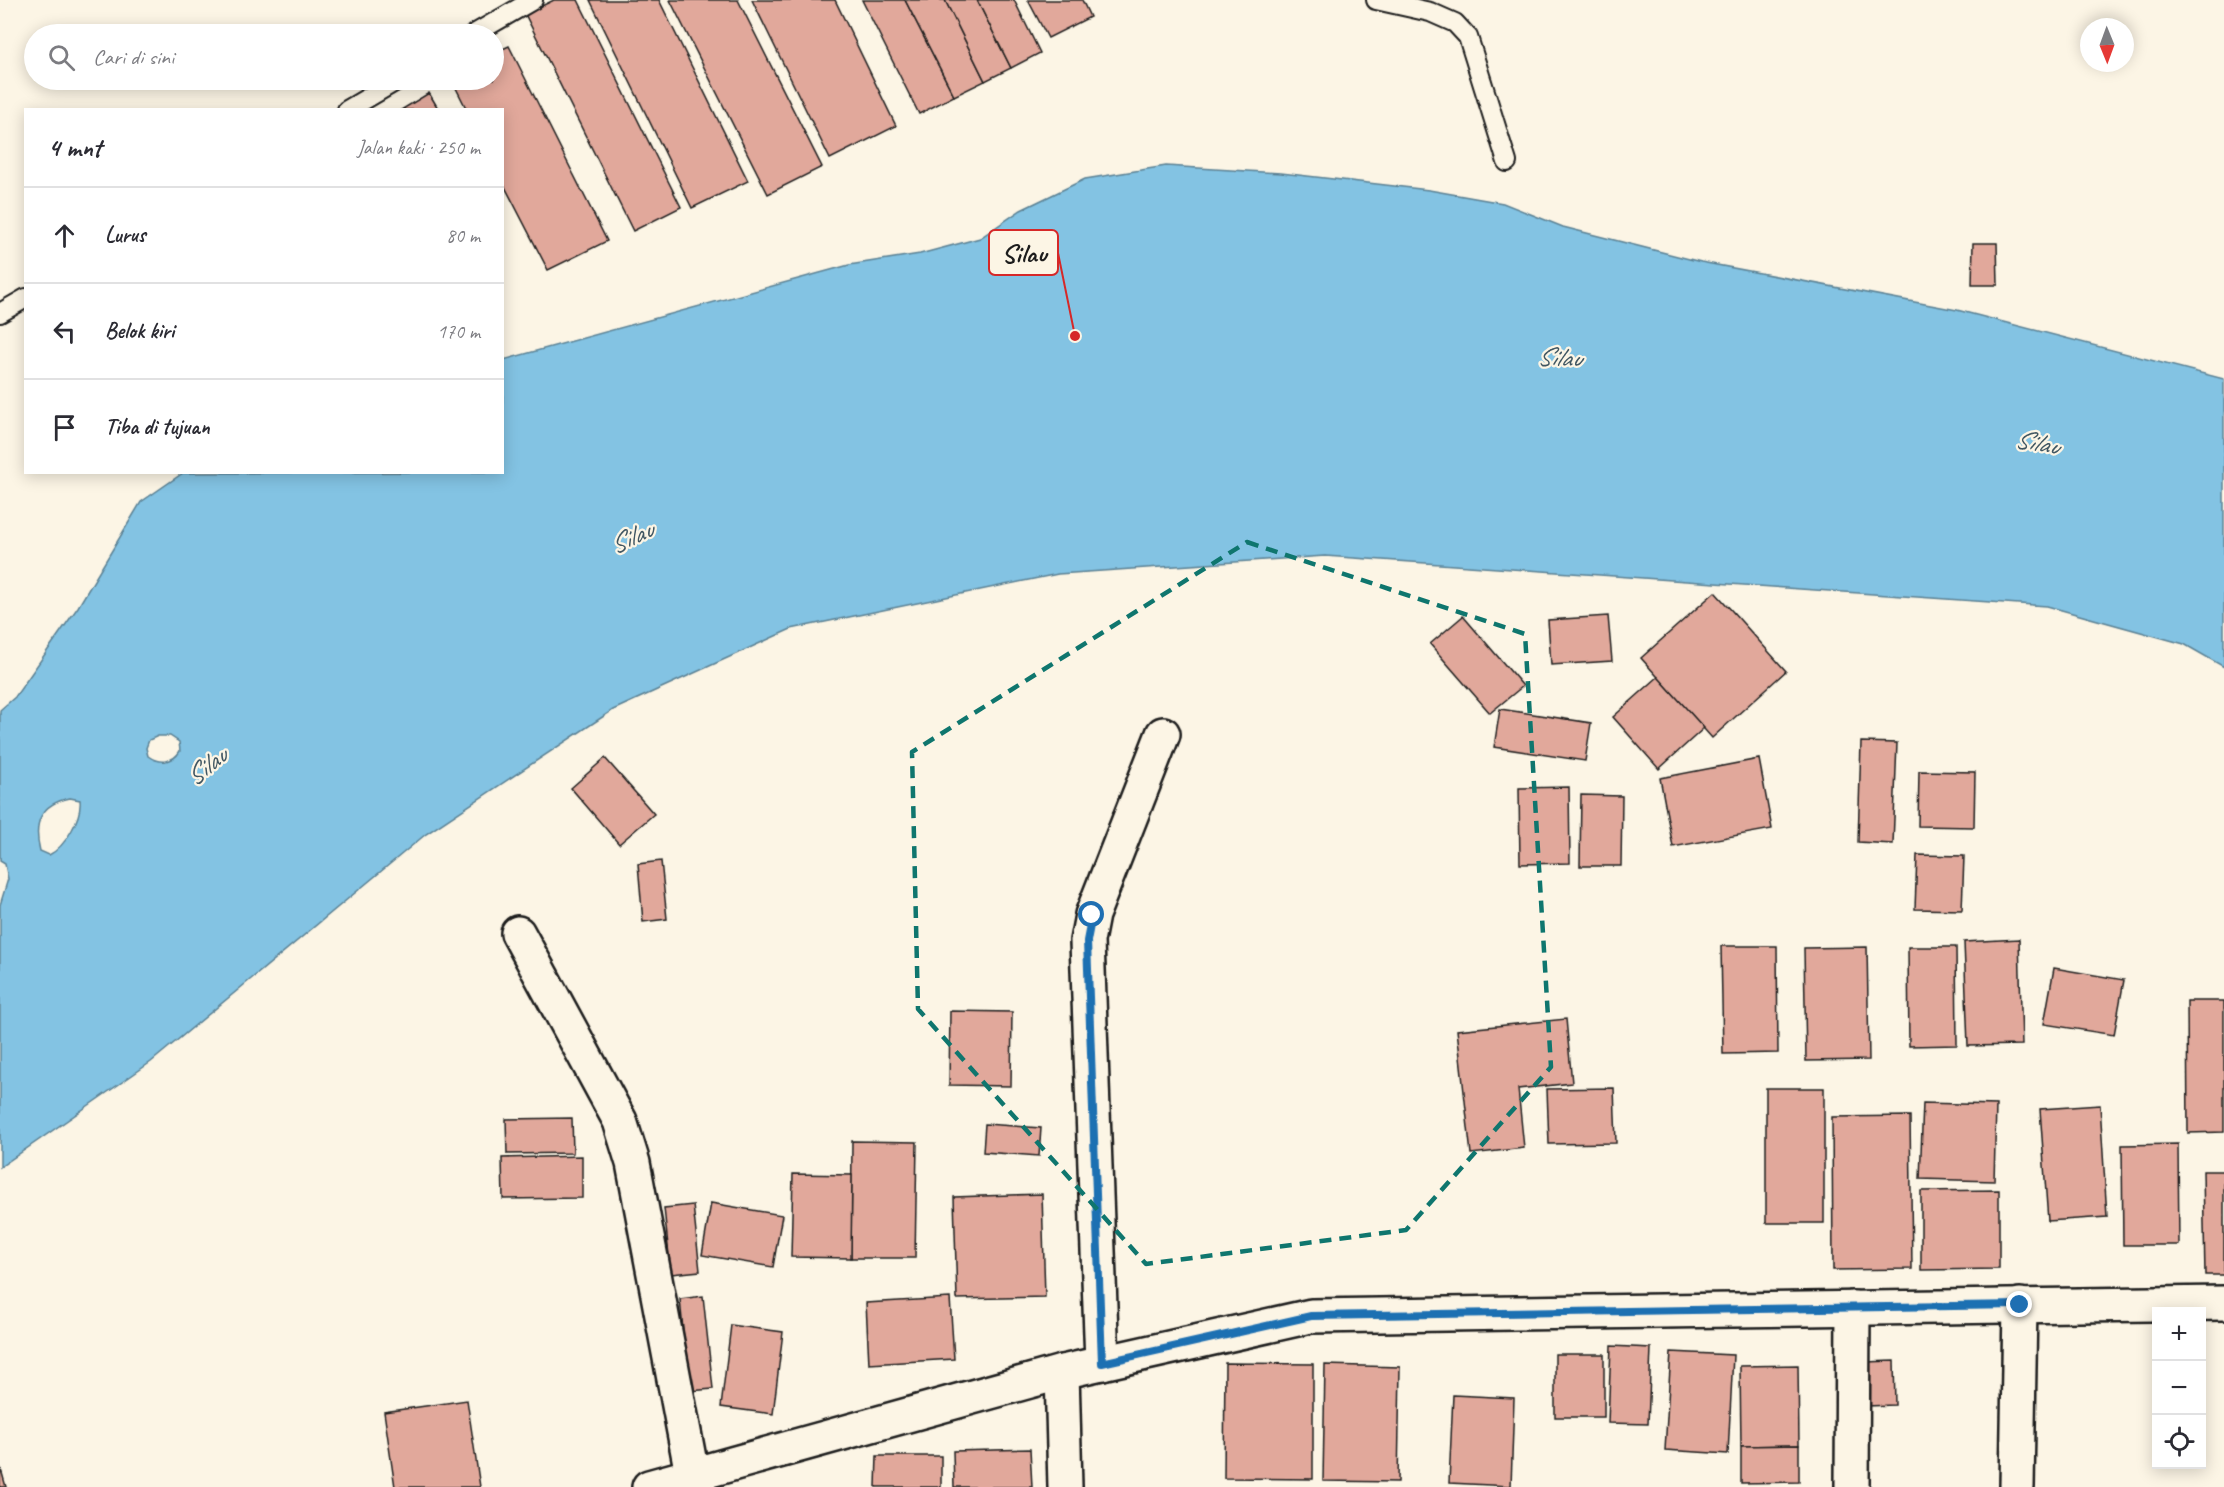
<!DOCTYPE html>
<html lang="id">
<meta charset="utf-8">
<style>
body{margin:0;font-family:Caveat,sans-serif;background:#f7f7f7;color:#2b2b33}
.controls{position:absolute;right:18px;bottom:18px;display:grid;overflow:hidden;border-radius:0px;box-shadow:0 3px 15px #0003}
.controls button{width:54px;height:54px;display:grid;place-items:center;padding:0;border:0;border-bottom:2px solid #e1e1e2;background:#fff;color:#2b2b33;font:30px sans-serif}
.compass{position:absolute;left:2080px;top:18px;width:54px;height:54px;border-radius:50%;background:#fff;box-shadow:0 3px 15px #0003;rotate:179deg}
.stop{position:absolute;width:18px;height:18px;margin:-14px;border:4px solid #1f6fb2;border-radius:50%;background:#fff}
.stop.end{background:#1f6fb2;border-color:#fff;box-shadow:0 2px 6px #0008}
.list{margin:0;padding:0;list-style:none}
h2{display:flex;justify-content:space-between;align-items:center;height:78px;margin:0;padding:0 24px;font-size:26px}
h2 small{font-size:20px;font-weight:400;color:#7c7c81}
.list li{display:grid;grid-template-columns:39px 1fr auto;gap:18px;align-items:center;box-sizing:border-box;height:96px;padding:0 24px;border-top:2px solid #e1e1e2}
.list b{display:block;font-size:22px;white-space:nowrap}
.list em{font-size:20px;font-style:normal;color:#7c7c81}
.icon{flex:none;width:33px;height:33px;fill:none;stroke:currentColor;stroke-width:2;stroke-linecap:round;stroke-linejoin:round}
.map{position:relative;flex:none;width:2224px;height:1487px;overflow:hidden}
.search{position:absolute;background:#fff;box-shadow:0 3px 15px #0003;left:24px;top:24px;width:480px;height:66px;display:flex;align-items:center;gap:15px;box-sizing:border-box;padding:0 21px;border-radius:33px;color:#7c7c81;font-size:22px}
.panel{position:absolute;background:#fff;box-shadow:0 3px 15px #0003;left:24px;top:108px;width:480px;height:366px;border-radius:0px}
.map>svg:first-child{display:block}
.water{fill:#83c3e3;stroke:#5a8093;stroke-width:1.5;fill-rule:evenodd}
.building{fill:#e1a89b;stroke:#1c1c1c;stroke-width:1.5}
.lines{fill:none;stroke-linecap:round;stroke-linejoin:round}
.lane-casing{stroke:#1c1c1c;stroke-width:22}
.street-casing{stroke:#1c1c1c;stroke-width:38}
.lane{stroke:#fcf5e5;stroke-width:18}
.street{stroke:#fcf5e5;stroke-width:33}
.route{stroke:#1f6fb2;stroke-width:8}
.marked{fill:none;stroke:#0f766e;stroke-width:4.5;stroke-dasharray:12 8;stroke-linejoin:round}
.labels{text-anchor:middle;stroke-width:4.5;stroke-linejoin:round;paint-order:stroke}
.water-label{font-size:27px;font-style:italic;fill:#405662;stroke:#fcf5e5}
.leader{fill:none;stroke:#d62828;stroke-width:2}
.callout-dot{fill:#d62828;stroke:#fcf5e5;stroke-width:2}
.callout{fill:#fcf5e5;stroke:#d62828;stroke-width:2}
.callout-label{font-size:27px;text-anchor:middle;font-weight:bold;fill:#1c1c1c}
</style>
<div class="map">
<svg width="2224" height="1487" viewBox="0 0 2224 1487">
<rect width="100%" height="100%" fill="#fcf5e5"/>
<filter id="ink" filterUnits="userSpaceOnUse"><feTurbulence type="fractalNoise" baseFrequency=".0167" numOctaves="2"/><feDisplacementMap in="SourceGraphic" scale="12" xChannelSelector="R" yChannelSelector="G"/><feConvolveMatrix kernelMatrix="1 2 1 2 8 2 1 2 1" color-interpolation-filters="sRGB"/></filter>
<g filter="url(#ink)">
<!-- water -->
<path class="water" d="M1166,166L1281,173L1429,190L1503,203L1563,227L1701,262L1957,310L2224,379V667L2184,644L2047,606L1325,556L1058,574L791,629L613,710L426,834L151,1062L0,1167V905L8,879L5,864L0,861V710L15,697L78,607L141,502L183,473L502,472L503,360L849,265L920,254L980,238L1021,210L1085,179ZM158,736H170L179,742L180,751C173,763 159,764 148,756L146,748L149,740ZM70,798L80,800C82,818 65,847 49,855L40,851C33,823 40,804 70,798Z"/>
<!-- building -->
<g class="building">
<polygon points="554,0 578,0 681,207 633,231 525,14"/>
<polygon points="590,0 659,0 748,181 692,208"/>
<polygon points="670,0 738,0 822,167 768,194"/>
<polygon points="752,0 835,0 896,126 830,159"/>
<polygon points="862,0 905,0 954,96 919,114"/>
<polygon points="905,0 945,0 985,81 954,96"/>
<polygon points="945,0 977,0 1011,68 985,81"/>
<polygon points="977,0 1014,0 1040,53 1011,68"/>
<polygon points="1028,0 1082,0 1090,17 1048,38"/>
<polygon points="509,46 607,241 548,270 502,181 502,110 467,110 452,80 494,80 494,53"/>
<polygon points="429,93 439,110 401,110"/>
<polygon points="1973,243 1997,243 1998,285 1972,285"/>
<polygon points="1715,592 1786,671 1712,738 1641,658"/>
<polygon points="1463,616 1523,686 1490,713 1430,644"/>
<polygon points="1608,616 1612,661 1551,665 1548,620"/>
<polygon points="1658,677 1704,728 1659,769 1613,717"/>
<polygon points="1500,709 1591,723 1585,761 1494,747"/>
<polygon points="1861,742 1897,743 1893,844 1858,842"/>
<polygon points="605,758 654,814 619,844 571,788"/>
<polygon points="1759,759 1772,829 1673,847 1660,778"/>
<polygon points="1919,771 1975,772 1974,827 1918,826"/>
<polygon points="1569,787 1570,863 1520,864 1519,788"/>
<polygon points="1581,795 1622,796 1621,866 1580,866"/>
<polygon points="1917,855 1964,856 1962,910 1915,909"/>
<polygon points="661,861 667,919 643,922 638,864"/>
<polygon points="2019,939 2022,1045 1968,1046 1964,942"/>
<polygon points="1721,946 1777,946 1778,1053 1723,1054"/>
<polygon points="1867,947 1869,1060 1806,1061 1804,948"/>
<polygon points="1908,947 1956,947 1957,1045 1909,1046"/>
<polygon points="2054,968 2124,980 2114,1035 2044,1024"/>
<polygon points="2187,1001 2224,1001 2224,1132 2188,1133"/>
<polygon points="950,1011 1012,1012 1011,1086 949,1085"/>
<polygon points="1566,1019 1572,1083 1518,1089 1524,1148 1471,1154 1457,1030"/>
<polygon points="1614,1088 1616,1143 1549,1144 1547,1089"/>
<rect x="1766" y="1088" width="58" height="135"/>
<polygon points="1923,1103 1996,1105 1994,1181 1920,1179"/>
<polygon points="2100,1105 2107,1217 2048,1221 2040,1109"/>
<polygon points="1910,1116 1912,1269 1833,1270 1832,1117"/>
<polygon points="572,1118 573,1153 507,1154 506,1119"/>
<polygon points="985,1124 1041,1128 1039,1156 983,1152"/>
<polygon points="852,1141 917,1142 915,1258 851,1258"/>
<polygon points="2178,1144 2179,1245 2123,1245 2122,1145"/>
<polygon points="582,1156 582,1198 503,1199 502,1158"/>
<polygon points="2203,1171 2224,1171 2224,1275 2205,1275"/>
<polygon points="793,1174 852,1175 851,1258 791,1257"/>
<polygon points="1999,1190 1999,1269 1921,1270 1921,1191"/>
<polygon points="1042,1194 1045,1297 957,1299 954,1197"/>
<polygon points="711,1203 782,1215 773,1267 702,1255"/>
<polygon points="693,1205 700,1271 671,1274 664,1208"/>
<polygon points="703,1296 713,1389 689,1391 680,1299"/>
<polygon points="950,1298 954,1359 869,1364 866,1303"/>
<polygon points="731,1325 783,1332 773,1414 721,1407"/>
<polygon points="1611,1346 1651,1348 1648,1424 1608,1423"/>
<polygon points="1671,1352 1733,1355 1728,1454 1665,1450"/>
<rect x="1555" y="1354" width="49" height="63"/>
<polygon points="1894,1361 1895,1405 1866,1406 1865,1362"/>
<polygon points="1225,1363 1313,1364 1313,1479 1224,1478"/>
<polygon points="1325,1365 1400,1367 1398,1482 1323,1481"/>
<polygon points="1798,1365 1799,1445 1741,1446 1740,1366"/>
<polygon points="1453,1395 1514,1398 1511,1486 1449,1483"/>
<polygon points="467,1400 480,1487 395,1487 384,1412"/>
<polygon points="1799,1445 1799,1482 1741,1483 1741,1446"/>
<polygon points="1030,1449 1032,1487 954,1487 953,1451"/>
<polygon points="877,1456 941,1456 941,1487 876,1487"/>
<polygon points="0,1466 6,1487 0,1487"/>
</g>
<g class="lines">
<!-- lane casing -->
<g class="lane-casing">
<g id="lane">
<polyline points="1376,0 1430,12 1455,23 1468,37 1507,162"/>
<polyline points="474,34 533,0"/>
<polyline points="347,110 398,80"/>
<polyline points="0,313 26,298"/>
</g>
</g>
<!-- street casing -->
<g class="street-casing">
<g id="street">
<polyline points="518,933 620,1121 633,1163 692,1474"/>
<polyline points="1102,1363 1087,941 1092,915 1163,734"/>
<polyline points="1062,1372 1065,1487"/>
<polyline points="649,1487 1062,1372 1311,1316 2224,1303"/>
<polyline points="1852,1487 1853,1308"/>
<polyline points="2017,1487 2020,1305"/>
</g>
</g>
<!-- lane -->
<use href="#lane" class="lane"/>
<!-- street -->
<use href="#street" class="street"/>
</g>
</g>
<g class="lines" filter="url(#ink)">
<!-- route -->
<polyline class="route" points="1092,915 1087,941 1102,1363 1311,1316 2020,1305"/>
</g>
<!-- marked area -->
<path class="marked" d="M1247,542L1525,634L1551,1067L1406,1230L1146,1264L918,1009L912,752Z"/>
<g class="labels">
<!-- water labels -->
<g class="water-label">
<text transform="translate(1559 357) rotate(3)" y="9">Silau</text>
<text transform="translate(2037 442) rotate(11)" y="9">Silau</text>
<text transform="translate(631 537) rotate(-24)" y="9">Silau</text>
<text transform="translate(206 766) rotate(-38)" y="9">Silau</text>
</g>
</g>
<!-- callouts -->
<path class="leader" d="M1075 336L1058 253"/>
<circle class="callout-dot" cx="1075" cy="336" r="6"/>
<rect class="callout" x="989" y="230" width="69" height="45" rx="6"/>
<g class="callout-label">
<text x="1024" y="262">Silau</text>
</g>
</svg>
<div class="controls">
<button>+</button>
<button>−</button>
<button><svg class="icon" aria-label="locate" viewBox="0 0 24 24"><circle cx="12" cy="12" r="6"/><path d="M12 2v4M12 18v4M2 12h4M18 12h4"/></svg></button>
</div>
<svg class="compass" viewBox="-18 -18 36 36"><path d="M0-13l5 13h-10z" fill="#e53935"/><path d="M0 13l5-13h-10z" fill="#7c7c81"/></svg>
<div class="stop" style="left:1092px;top:915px"></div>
<div class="stop end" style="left:2020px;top:1305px"></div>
<div class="search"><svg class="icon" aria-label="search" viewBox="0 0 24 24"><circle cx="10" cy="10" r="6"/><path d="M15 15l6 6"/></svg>Cari di sini</div>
<section class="panel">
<h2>4 mnt<small>Jalan kaki · 250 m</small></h2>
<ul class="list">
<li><svg class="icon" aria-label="ahead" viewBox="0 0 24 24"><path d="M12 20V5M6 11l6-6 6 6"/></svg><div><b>Lurus</b></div><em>80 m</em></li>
<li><svg class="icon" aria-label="left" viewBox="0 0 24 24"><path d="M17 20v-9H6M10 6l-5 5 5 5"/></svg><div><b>Belok kiri</b></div><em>170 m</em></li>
<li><svg class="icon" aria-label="arrive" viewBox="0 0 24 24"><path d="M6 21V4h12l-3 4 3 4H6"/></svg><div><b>Tiba di tujuan</b></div></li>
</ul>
</section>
</div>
